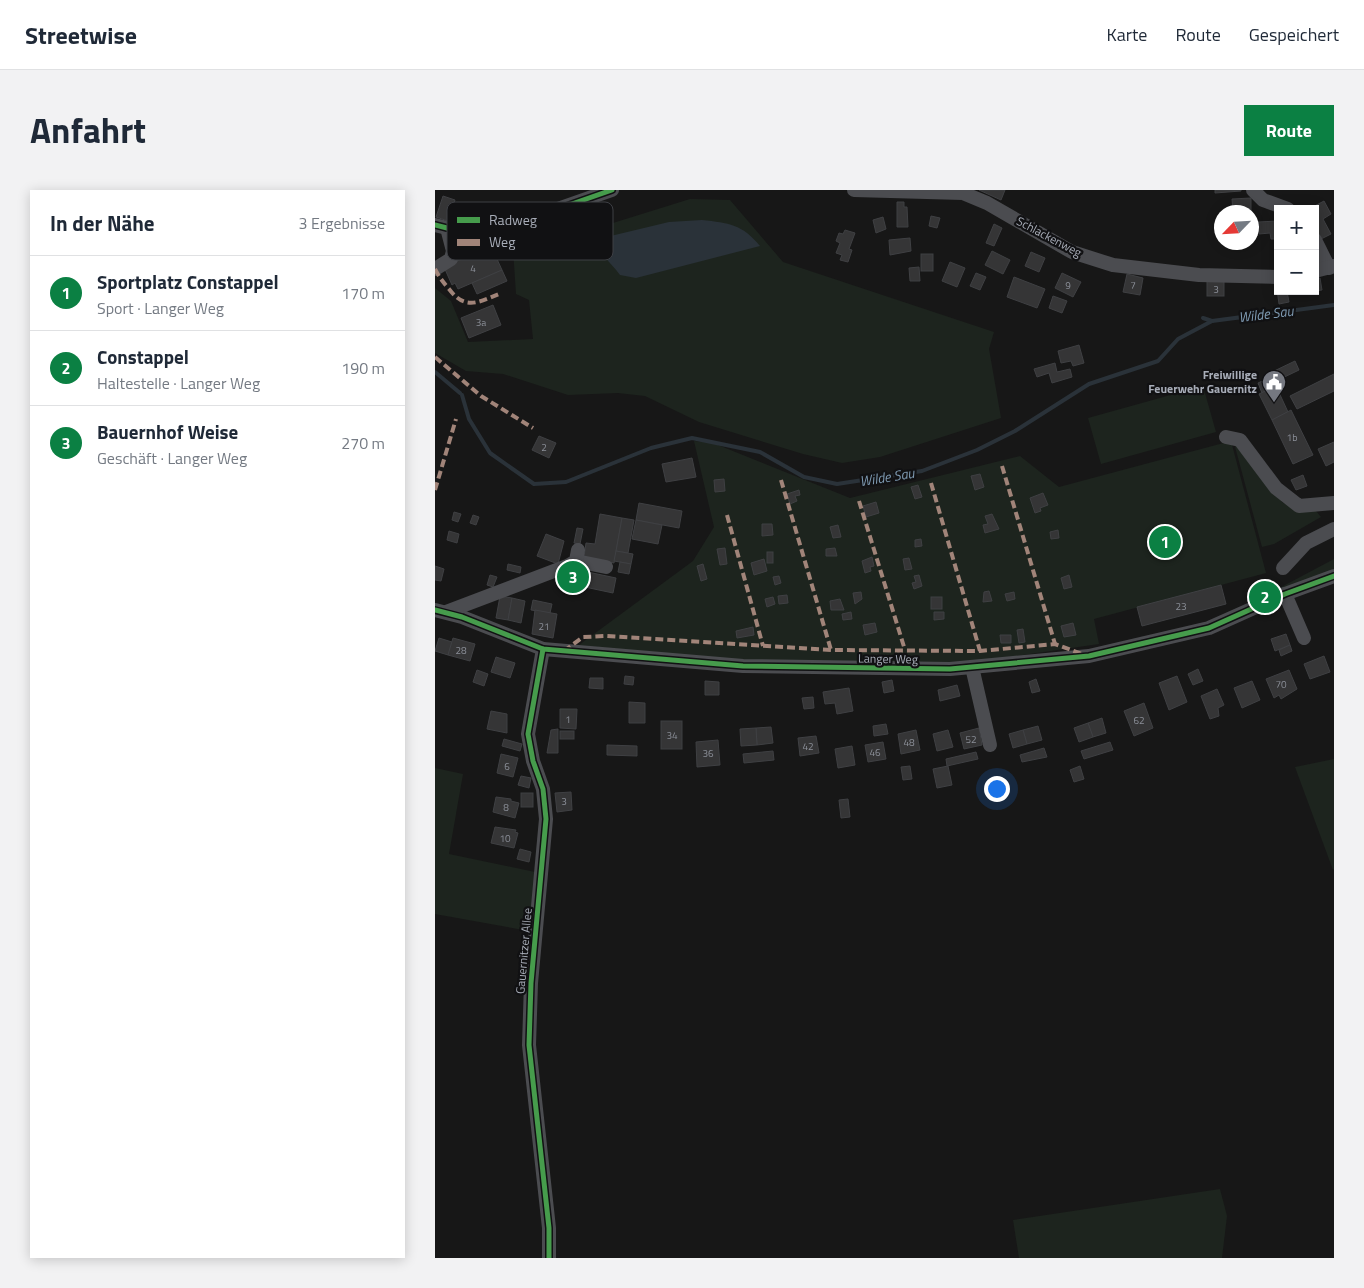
<!DOCTYPE html>
<html lang="de">
<meta charset="utf-8">
<style>
body{margin:0;font-family:"Titillium Web",sans-serif;background:#f2f2f3;color:#1f2937}
.controls{position:absolute;right:15px;top:15px;display:grid;overflow:hidden;border-radius:0px;box-shadow:0 2px 12px #0003}
.controls button{width:45px;height:45px;display:grid;place-items:center;padding:0;border:0;border-bottom:1px solid #e0e1e3;background:#fff;color:#1f2937;font:25px sans-serif}
.compass{position:absolute;left:779px;top:15px;width:45px;height:45px;border-radius:50%;background:#fff;box-shadow:0 2px 12px #0003;rotate:245deg}
.you{position:absolute;left:561px;top:598px;width:18px;height:18px;margin:-12px;border:4px solid #fff;border-radius:50%;background:#1a73e8;box-shadow:0 0 0 8px #1a73e833}
.badge{display:grid;place-items:center;width:32px;height:32px;border-radius:50%;background:#0b8043;color:#fff;font-size:16px;font-weight:700}
.pin{position:absolute;translate:-50% -50%;border:2px solid #fff;box-shadow:0 1px 5px #0006}
.list{margin:0;padding:0;list-style:none}
h2{display:flex;justify-content:space-between;align-items:center;height:65px;margin:0;padding:0 20px;font-size:21px}
h2 small{font-size:16px;font-weight:400;color:#747a83}
.list li{display:grid;grid-template-columns:32px 1fr auto;gap:15px;align-items:center;box-sizing:border-box;height:75px;padding:0 20px;border-top:1px solid #e0e1e3}
.list b{display:block;font-size:19px;white-space:nowrap}
.list p{margin:0;font-size:16px;white-space:nowrap;color:#747a83}
.list em{font-size:16px;font-style:normal;color:#747a83}
.map{position:relative;flex:none;width:899px;height:1068px;overflow:hidden;border-radius:0px}
header{display:flex;align-items:center;gap:30px;box-sizing:border-box;height:70px;padding:0 25px;background:#fff;border-bottom:1px solid #e0e1e3}
header strong{font-size:24px}
nav{display:flex;gap:28px;margin-inline-start:auto;font-size:18px}
.intro{display:flex;align-items:center;justify-content:space-between;box-sizing:border-box;height:120px;padding:0 30px}
h1{margin:0;font-size:35px}
.button{padding:12px 22px;border-radius:0px;background:#0b8043;color:#fff;font-size:18px;font-weight:700}
main{display:flex;gap:30px;padding:0 30px}
aside{flex:1;background:#fff;border-radius:0px;box-shadow:0 2px 12px #0003}
.map>svg:first-child{display:block}
.green{fill:#1d241e}
.water{fill:#2a3239}
.lines{fill:none;stroke-linecap:round;stroke-linejoin:round}
.stream{stroke:#2a3239;stroke-width:4}
.building{fill:#353536;stroke:#3f4043}
.minor{stroke:#4b4c50;stroke-width:14}
.quiet{stroke:#a18479;stroke-width:4;stroke-dasharray:8 4;stroke-linecap:butt}
.cycleway-casing{stroke:#111113;stroke-width:8}
.cycleway{stroke:#469c4c;stroke-width:5}
.labels{text-anchor:middle;stroke-width:4.5;stroke-linejoin:round;paint-order:stroke}
.number-label{font-size:10px;fill:#8b8f98}
.street-label{font-size:12px;fill:#a8adb8;stroke:#111113}
.poi-label{font-size:12px;font-weight:bold;fill:#a8adb8;stroke:#111113;text-anchor:end}
.water-label{font-size:14px;font-style:italic;fill:#7f9bb3;stroke:#111113}
.key{fill:#111113;stroke:#3e4045;stroke-width:1}
.key-label{font-size:14px;fill:#a8adb8}
</style>
<header>
<strong>Streetwise</strong>
<nav><a>Karte</a><a>Route</a><a>Gespeichert</a></nav>
</header>
<div class="intro"><h1>Anfahrt</h1><a class="button">Route</a></div>
<main>
<aside>
<h2>In der Nähe<small>3 Ergebnisse</small></h2>
<ul class="list">
<li><span class="badge">1</span><div><b>Sportplatz Constappel</b><p>Sport · Langer Weg</p></div><em>170 m</em></li>
<li><span class="badge">2</span><div><b>Constappel</b><p>Haltestelle · Langer Weg</p></div><em>190 m</em></li>
<li><span class="badge">3</span><div><b>Bauernhof Weise</b><p>Geschäft · Langer Weg</p></div><em>270 m</em></li>
</ul>
</aside>
<div class="map">
<svg width="899" height="1068" viewBox="0 0 899 1068">
<rect width="100%" height="100%" fill="#171717"/>
<!-- green -->
<g class="green">
<polygon points="255,9 295,10 348,72 559,142 554,159 566,228 445,267 407,273 368,264 264,232 210,206 183,203 133,205 68,184 31,181 0,163 0,98 16,111 33,152 98,149 94,110 81,104 77,44 116,36 149,42"/>
<polygon points="768,196 781,242 666,274 653,228"/>
<polygon points="259,251 278,253 415,308 585,266 624,297 796,251 831,383 659,429 664,454 520,475 287,470 144,455 258,371 279,337"/>
<polygon points="799,253 847,312 863,321 881,321 886,327 839,354 827,357"/>
<polygon points="899,369 899,381 838,404 837,402"/>
<polygon points="899,569 899,679 898,680 860,577"/>
<polygon points="0,578 28,584 14,664 100,682 94,741 0,724"/>
<polygon points="785,999 792,1026 787,1068 584,1068 578,1030"/>
</g>
<!-- water -->
<path class="water" d="M267,30C294,33 307,34 325,56L201,88L185,85C177,74 164,63 159,50L234,32Z"/>
<g class="lines">
<!-- stream -->
<g class="stream">
<polyline points="768,128 777,131"/>
<polyline points="0,182 25,203"/>
<polyline points="27,205 34,229 55,263 99,294 131,292 216,258 257,248 325,262 369,287 402,294 487,281 542,260 580,241 654,194 723,171 743,149 777,131 899,115"/>
</g>
</g>
<!-- building -->
<g class="building">
<polygon points="544,0 570,0 566,10"/>
<polygon points="780,0 806,0 806,1 780,3"/>
<polygon points="8,6 20,10 13,31 1,27"/>
<polygon points="816,8 816,22 798,21 797,9"/>
<polygon points="889,11 896,24 888,29 896,44 884,50 880,43 880,19 874,19"/>
<polygon points="462,12 469,12 469,17 472,17 473,37 462,37"/>
<polygon points="496,26 505,28 502,38 494,36"/>
<polygon points="448,27 451,39 441,43 438,30"/>
<polygon points="843,31 843,49 836,49 835,43 824,44 823,32"/>
<polygon points="559,34 567,38 559,56 551,53"/>
<polygon points="410,40 420,43 414,59 417,60 413,72 405,70 407,65 401,63 405,53 401,51 404,43 408,44"/>
<polygon points="475,48 476,61 455,65 454,50"/>
<polygon points="56,56 67,80 23,99 20,93 17,95 9,77"/>
<polygon points="557,61 575,70 568,84 550,75"/>
<polygon points="596,62 610,68 604,82 590,76"/>
<rect x="486" y="64" width="12" height="17"/>
<polygon points="515,72 530,78 522,97 507,91"/>
<polygon points="484,77 485,91 475,91 474,78"/>
<polygon points="67,80 72,91 42,104 37,93"/>
<polygon points="541,83 551,87 545,100 535,96"/>
<polygon points="627,83 646,92 638,107 620,98"/>
<polygon points="692,84 708,88 705,105 688,102"/>
<polygon points="579,87 610,99 602,118 572,107"/>
<polygon points="885,88 887,100 880,101 880,89"/>
<rect x="772" y="91" width="17" height="15"/>
<polygon points="841,92 843,92 843,101 852,101 854,112 844,114"/>
<polygon points="618,106 632,111 627,123 614,118"/>
<polygon points="58,115 66,135 34,148 26,128"/>
<polygon points="644,155 649,173 638,176 636,171 626,173 623,161"/>
<polygon points="860,171 864,180 839,192 835,183"/>
<polygon points="620,173 622,182 635,179 637,187 617,193 614,183 602,187 599,179"/>
<polygon points="899,184 899,201 862,219 855,206"/>
<polygon points="836,187 841,196 827,203 823,193"/>
<polygon points="841,196 853,222 837,230 824,204"/>
<polygon points="856,220 878,265 858,274 837,230"/>
<polygon points="104,246 121,253 114,268 97,260"/>
<polygon points="899,252 899,272 891,276 883,259"/>
<polygon points="257,268 261,287 231,292 227,274"/>
<polygon points="545,284 549,297 540,300 536,286"/>
<polygon points="868,285 872,296 861,300 856,290"/>
<polygon points="289,289 290,301 280,302 279,290"/>
<polygon points="483,295 487,307 480,309 476,297"/>
<polygon points="364,300 365,305 360,306 362,311 355,314 352,304"/>
<polygon points="608,303 613,315 605,318 606,321 600,323 595,308"/>
<polygon points="441,312 444,323 431,327 428,316"/>
<polygon points="204,313 247,321 244,338 201,330"/>
<polygon points="19,322 26,324 23,332 17,330"/>
<polygon points="165,324 187,328 179,373 149,367 151,353 160,354"/>
<polygon points="557,324 564,339 550,343 548,335 553,334 550,326"/>
<polygon points="38,325 44,327 41,335 35,333"/>
<polygon points="187,328 199,330 193,363 181,361"/>
<polygon points="201,330 227,335 223,354 197,349"/>
<polygon points="327,334 337,334 338,345 327,346"/>
<polygon points="403,335 406,347 398,348 395,337"/>
<polygon points="142,338 148,339 145,354 139,353"/>
<polygon points="623,340 624,348 616,349 615,342"/>
<polygon points="14,341 24,344 22,353 12,350"/>
<polygon points="111,344 129,351 123,374 102,366"/>
<polygon points="486,349 487,356 480,357 480,350"/>
<polygon points="290,358 292,374 285,375 282,359"/>
<polygon points="400,358 402,366 391,366 391,359"/>
<polygon points="181,361 198,364 196,374 179,371"/>
<rect x="332" y="362" width="6" height="11"/>
<polygon points="437,367 439,376 435,377 436,381 430,383 427,371"/>
<polygon points="474,368 477,379 470,380 468,369"/>
<polygon points="329,369 332,381 319,385 316,373"/>
<polygon points="185,372 196,374 194,384 183,382"/>
<polygon points="73,374 86,377 85,383 72,380"/>
<polygon points="268,374 272,389 266,391 262,376"/>
<polygon points="0,376 9,379 6,391 0,390"/>
<polygon points="136,379 148,382 145,396 133,393"/>
<polygon points="148,381 181,388 178,403 145,396"/>
<polygon points="55,385 62,387 58,397 52,395"/>
<polygon points="484,385 487,396 479,399 477,393 481,392 479,386"/>
<polygon points="634,385 637,397 629,399 626,388"/>
<polygon points="344,386 346,393 340,395 338,387"/>
<polygon points="786,395 791,414 707,436 702,417"/>
<polygon points="554,401 557,411 548,412 549,402"/>
<polygon points="426,402 427,409 420,414 418,403"/>
<polygon points="579,402 580,409 572,411 570,404"/>
<polygon points="352,405 353,413 344,414 343,406"/>
<polygon points="65,406 77,408 73,430 61,428"/>
<polygon points="338,407 340,414 332,417 330,409"/>
<rect x="496" y="407" width="11" height="12"/>
<polygon points="77,408 90,411 86,433 73,430"/>
<polygon points="405,409 409,420 396,420 395,411"/>
<polygon points="98,410 117,414 115,423 96,420"/>
<polygon points="100,420 122,424 118,448 97,444"/>
<polygon points="416,422 417,429 408,430 407,424"/>
<polygon points="499,422 509,422 509,429 499,430"/>
<polygon points="440,433 442,442 430,445 428,435"/>
<polygon points="638,433 641,445 629,447 626,436"/>
<polygon points="318,437 319,445 302,448 301,441"/>
<polygon points="588,439 590,452 584,453 582,440"/>
<polygon points="851,444 855,455 840,461 836,449"/>
<polygon points="565,445 576,445 576,453 566,453"/>
<polygon points="4,448 17,452 13,465 0,461"/>
<polygon points="18,448 40,454 35,471 13,465"/>
<polygon points="855,455 857,461 846,466 844,460"/>
<polygon points="889,466 895,482 875,489 869,474"/>
<polygon points="61,467 80,473 75,488 56,482"/>
<polygon points="763,479 768,491 758,495 753,484"/>
<polygon points="42,480 53,484 49,496 38,492"/>
<polygon points="854,480 862,499 846,509 844,505 839,508 831,489"/>
<polygon points="190,486 199,487 198,495 189,494"/>
<polygon points="742,486 752,512 734,520 724,493"/>
<polygon points="155,488 168,488 168,499 154,498"/>
<polygon points="601,489 605,501 597,503 594,492"/>
<polygon points="457,490 459,501 449,503 447,492"/>
<polygon points="270,491 284,492 284,505 270,505"/>
<polygon points="817,491 825,510 807,518 799,498"/>
<polygon points="522,495 525,506 505,511 503,500"/>
<polygon points="414,498 418,521 402,524 400,513 390,514 388,502"/>
<polygon points="782,499 789,515 783,518 784,526 775,529 766,506"/>
<polygon points="378,507 379,518 369,519 367,508"/>
<polygon points="194,512 210,513 210,533 194,533"/>
<polygon points="709,513 718,538 699,546 689,521"/>
<polygon points="125,519 142,519 141,539 125,538"/>
<polygon points="56,521 72,524 72,543 52,539"/>
<polygon points="667,528 671,543 658,547 653,533"/>
<rect x="226" y="531" width="21" height="28"/>
<polygon points="653,533 658,547 644,552 639,538"/>
<polygon points="451,534 453,544 439,546 438,536"/>
<polygon points="603,536 607,550 592,554 588,540"/>
<polygon points="336,537 338,553 322,555 321,538"/>
<polygon points="321,538 322,555 306,556 305,539"/>
<polygon points="544,538 547,555 529,559 525,543"/>
<polygon points="123,539 123,563 112,563 116,540"/>
<polygon points="481,540 485,560 466,564 463,544"/>
<polygon points="513,540 518,557 502,561 498,544"/>
<polygon points="588,540 592,554 578,558 574,544"/>
<rect x="125" y="541" width="14" height="8"/>
<polygon points="381,546 384,563 365,566 363,548"/>
<polygon points="69,549 87,554 85,561 67,556"/>
<polygon points="283,550 285,575 262,577 261,552"/>
<polygon points="448,552 451,569 433,572 430,555"/>
<polygon points="675,552 678,560 649,569 646,561"/>
<polygon points="172,555 202,556 202,566 172,565"/>
<polygon points="417,556 420,575 403,578 400,559"/>
<polygon points="609,558 612,567 587,572 585,565"/>
<polygon points="338,561 339,570 309,573 308,564"/>
<polygon points="541,562 543,569 512,576 511,569"/>
<polygon points="66,564 83,568 78,587 62,583"/>
<polygon points="475,576 477,589 468,590 466,577"/>
<polygon points="513,576 517,595 502,598 498,579"/>
<polygon points="645,576 649,589 639,592 635,580"/>
<polygon points="86,586 96,588 94,598 83,595"/>
<polygon points="136,602 137,620 122,622 120,603"/>
<rect x="86" y="603" width="12" height="14"/>
<polygon points="61,607 76,609 76,611 84,613 80,628 58,622"/>
<polygon points="413,609 415,627 406,628 404,610"/>
<polygon points="60,637 81,640 80,642 83,643 79,658 56,653"/>
<polygon points="85,659 96,662 94,672 82,669"/>
</g>
<g class="lines">
<!-- minor -->
<g class="minor">
<polyline points="419,0 528,3 552,13 637,62 678,75 764,85 843,87"/>
<polyline points="818,0 828,10 853,19"/>
<polyline points="0,35 12,38 94,29 177,0"/>
<polyline points="880,50 894,78"/>
<polyline points="0,79 16,69 18,61 12,38"/>
<polyline points="880,81 899,76"/>
<polyline points="791,247 805,250 841,298 864,316 899,313"/>
<polyline points="141,371 171,377"/>
<polyline points="848,378 871,353 899,339"/>
<polyline points="850,404 869,448"/>
<polyline points="0,420 27,427 108,459 308,476 515,479 654,466 774,438 850,404 899,386"/>
<polyline points="11,422 132,376 141,371 143,360"/>
<polyline points="108,459 93,544 98,571 108,599 111,629 96,793 94,855 114,1038 114,1068"/>
<polyline points="537,477 555,555"/>
</g>
<!-- quiet -->
<g class="quiet">
<path d="M0,79C4,87 8,92 14,99C30,120 42,113 64,104"/>
<polyline points="0,167 46,206 98,238"/>
<polyline points="567,276 620,454"/>
<polyline points="346,290 396,460"/>
<polyline points="496,293 545,461"/>
<polyline points="0,300 21,229"/>
<polyline points="424,311 470,460"/>
<polyline points="292,325 328,456"/>
<polyline points="129,461 148,447 171,446 396,460 545,461 620,454 647,464"/>
</g>
<!-- cycleway casing -->
<g class="cycleway-casing">
<g id="cycleway">
<polyline points="0,35 12,38 94,29 177,0"/>
<polyline points="0,420 27,427 108,459 308,476 515,479 654,466 774,438 850,404 899,386"/>
<polyline points="108,459 93,544 98,571 108,599 111,629 96,793 94,855 114,1038 114,1068"/>
</g>
</g>
<!-- cycleway -->
<use href="#cycleway" class="cycleway"/>
</g>
<!-- icons -->
<defs>
<g id="civic-pin" transform="scale(1.25)"><path d="M0 17L-7.5 6A9.5 9.5 0 1 1 7.5 6Z" fill="#757880" stroke="#111113"/><path d="M-.6-6.5H3V-4.5H.6V-3L4-1V1h2V6H-6V1h2V-1L-.6-3ZM-1.2 2.5V6h2.4V2.5Z" fill="#fff"/></g>
</defs>
<g fill-rule="evenodd">
<use href="#civic-pin" x="839" y="192"/>
</g>
<g class="labels">
<!-- number labels -->
<g class="number-label">
<text x="38" y="82">4</text>
<text x="633" y="99">9</text>
<text x="698" y="99">7</text>
<text x="781" y="103">3</text>
<text x="46" y="136">3a</text>
<text x="857" y="251">1b</text>
<text x="109" y="261">2</text>
<text x="746" y="420">23</text>
<text x="109" y="440">21</text>
<text x="26" y="464">28</text>
<text x="846" y="498">70</text>
<text x="133" y="533">1</text>
<text x="704" y="534">62</text>
<text x="237" y="549">34</text>
<text x="536" y="553">52</text>
<text x="474" y="556">48</text>
<text x="373" y="560">42</text>
<text x="440" y="566">46</text>
<text x="273" y="567">36</text>
<text x="72" y="580">6</text>
<text x="129" y="615">3</text>
<text x="71" y="621">8</text>
<text x="70" y="652">10</text>
</g>
<!-- street labels -->
<g class="street-label">
<text transform="translate(614 47) rotate(28)" y="4">Schlackenweg</text>
<text transform="translate(453 469) rotate(1)" y="4">Langer Weg</text>
<text transform="translate(89 761) rotate(-85)" y="4">Gauernitzer Allee</text>
</g>
<!-- poi labels -->
<g class="poi-label">
<text x="822" y="189">Freiwillige<tspan x="822" dy="14">Feuerwehr Gauernitz</tspan></text>
</g>
<!-- water labels -->
<g class="water-label">
<text transform="translate(831 124) rotate(-7)" y="5">Wilde Sau</text>
<text transform="translate(452 287) rotate(-9)" y="5">Wilde Sau</text>
</g>
</g>
<!-- legend -->
<rect x="12" y="12" width="166" height="58" rx="8" class="key"/>
<rect x="22" y="27" width="23" height="6" fill="#469c4c"/>
<rect x="22" y="49" width="23" height="7" fill="#a18479"/>
<g class="key-label">
<text x="54" y="35">Radweg</text>
<text x="54" y="57">Weg</text>
</g>
</svg>
<div class="controls">
<button>+</button>
<button>−</button>
</div>
<svg class="compass" viewBox="-18 -18 36 36"><path d="M0-13l5 13h-10z" fill="#e53935"/><path d="M0 13l5-13h-10z" fill="#747a83"/></svg>
<div class="you"></div>
<div class="pin badge" style="left:730px;top:352px">1</div>
<div class="pin badge" style="left:830px;top:407px">2</div>
<div class="pin badge" style="left:138px;top:387px">3</div>
</div>
</main>
